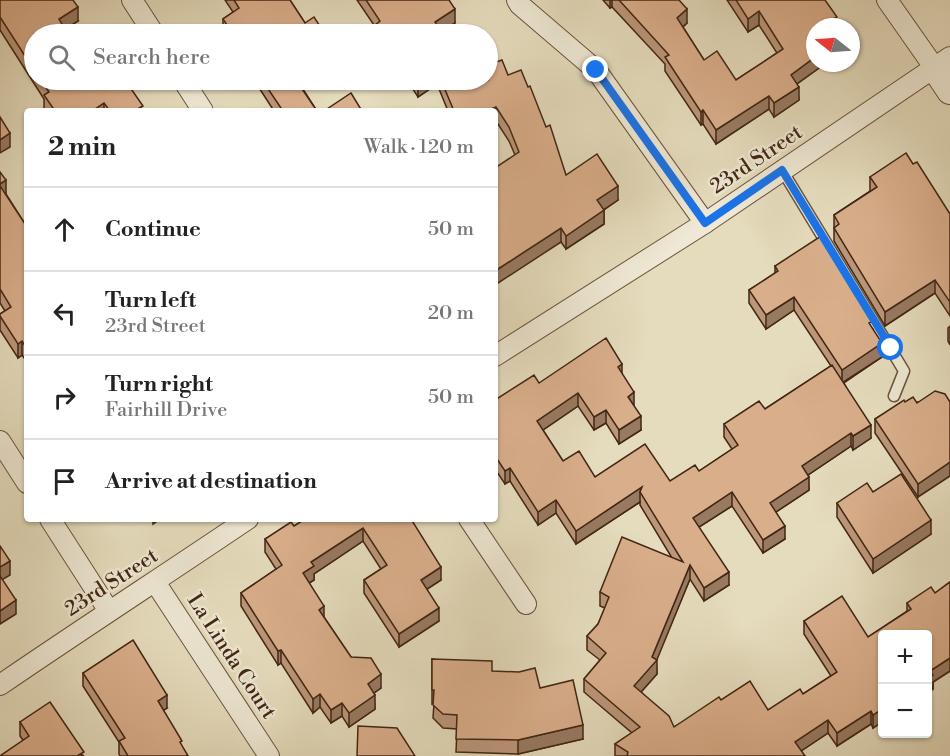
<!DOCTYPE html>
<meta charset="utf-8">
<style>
body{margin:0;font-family:"Libre Bodoni",serif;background:#f2f2f2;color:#222}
.controls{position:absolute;right:18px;bottom:18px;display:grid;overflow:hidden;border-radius:6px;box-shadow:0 2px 4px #0004}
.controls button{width:54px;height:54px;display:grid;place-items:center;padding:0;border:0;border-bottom:2px solid #e0e0e0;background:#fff;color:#222;font:30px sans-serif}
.compass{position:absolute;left:806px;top:18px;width:54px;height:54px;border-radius:50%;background:#fff;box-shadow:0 2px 4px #0004;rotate:287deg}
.stop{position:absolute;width:18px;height:18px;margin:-14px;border:4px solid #1a73e8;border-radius:50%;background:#fff}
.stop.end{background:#1a73e8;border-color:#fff;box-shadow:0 2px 6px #0008}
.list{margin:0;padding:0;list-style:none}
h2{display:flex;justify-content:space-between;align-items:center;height:78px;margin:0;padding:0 24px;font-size:26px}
h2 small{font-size:20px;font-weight:400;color:#767676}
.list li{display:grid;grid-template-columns:39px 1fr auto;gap:18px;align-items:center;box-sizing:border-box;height:84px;padding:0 24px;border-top:2px solid #e0e0e0}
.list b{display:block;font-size:22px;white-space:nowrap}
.list p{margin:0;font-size:20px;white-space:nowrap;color:#767676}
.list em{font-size:20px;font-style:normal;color:#767676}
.icon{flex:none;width:33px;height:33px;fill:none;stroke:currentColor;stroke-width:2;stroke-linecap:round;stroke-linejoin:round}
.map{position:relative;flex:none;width:950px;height:756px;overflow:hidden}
.search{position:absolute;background:#fff;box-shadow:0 2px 4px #0004;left:24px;top:24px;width:474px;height:66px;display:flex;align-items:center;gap:15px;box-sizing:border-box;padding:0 21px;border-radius:33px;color:#767676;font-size:22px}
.panel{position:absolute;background:#fff;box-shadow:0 2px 4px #0004;left:24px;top:108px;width:474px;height:414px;border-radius:6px}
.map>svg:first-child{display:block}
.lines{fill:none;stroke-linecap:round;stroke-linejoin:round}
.service-casing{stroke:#6b543e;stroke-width:13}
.minor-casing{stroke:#6b543e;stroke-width:22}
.tertiary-casing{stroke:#6b543e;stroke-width:28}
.service{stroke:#eee8d4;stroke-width:10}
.minor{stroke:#eee8d4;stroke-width:20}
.tertiary{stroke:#eee8d4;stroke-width:26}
.wall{fill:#bb9678;stroke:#422614;stroke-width:1.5}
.shaded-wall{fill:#987a61;stroke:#422614;stroke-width:1.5}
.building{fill:#d9ae8b;stroke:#422614;stroke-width:1.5}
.route{stroke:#1a73e8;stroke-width:8}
.labels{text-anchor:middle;stroke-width:5;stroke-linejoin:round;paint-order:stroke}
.street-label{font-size:21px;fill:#422614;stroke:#eee8d4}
</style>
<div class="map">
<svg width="950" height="756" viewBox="0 0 950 756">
<rect width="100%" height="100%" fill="#e5dcbd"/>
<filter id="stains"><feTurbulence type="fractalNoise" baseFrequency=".00333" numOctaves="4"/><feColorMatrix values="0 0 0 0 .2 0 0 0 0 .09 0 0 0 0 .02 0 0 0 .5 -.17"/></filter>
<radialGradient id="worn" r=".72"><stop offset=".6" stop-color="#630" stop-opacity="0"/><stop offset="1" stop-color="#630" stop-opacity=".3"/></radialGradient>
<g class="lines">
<!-- service casing -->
<g class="service-casing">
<polyline id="service" points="782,170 904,371 894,396"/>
</g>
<!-- minor casing -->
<g class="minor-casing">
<g id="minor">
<polyline points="132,0 154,34"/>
<polyline points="517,0 520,5 596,70 705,223"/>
<polyline points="887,0 934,67"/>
<polyline points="183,80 203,111"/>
<polyline points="495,356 705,223 950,57"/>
<polyline points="0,441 27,483"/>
<polyline points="50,519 109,611"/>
<polyline points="469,519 526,604"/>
<polyline points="155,582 269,756"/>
<path d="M0,685C82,629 165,575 248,519"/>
</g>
</g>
<!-- tertiary casing -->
<g class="tertiary-casing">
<polyline id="tertiary" points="934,67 950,91"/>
</g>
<!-- service -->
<use href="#service" class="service"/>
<!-- minor -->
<use href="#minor" class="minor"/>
<!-- tertiary -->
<use href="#tertiary" class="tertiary"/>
</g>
<!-- wall -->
<g class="wall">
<polygon points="0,0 78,21 65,29 65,34 34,34 34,80 125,80 143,111 46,111 44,109 44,99 0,30"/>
<polygon points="225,0 290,0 305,23 325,34 224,34 223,32 223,19 233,12"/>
<polygon points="357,0 449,0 455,23 442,31 444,34 374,34 374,25"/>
<polygon points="603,0 679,0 687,23 683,27 704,60 736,80 777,53 759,25 748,32 727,0 825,0 815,63 826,63 797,84 799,100 774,117 769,109 716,144 703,124 701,125 665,71 665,64 612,7 610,8"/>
<polygon points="508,75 546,127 566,175 618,200 604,210 604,224 566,249 561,242 515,155 509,141 496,121 495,111 448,111 437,84 418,97 407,80 488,80"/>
<polygon points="254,80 311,80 301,86 317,111 274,111"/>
<polygon points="913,164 950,214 950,316 935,293 885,326 834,241 834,215 870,191 870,177"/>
<polygon points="0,172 6,194 27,227 27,362 22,355 18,358 0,330 0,314 5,311 0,303"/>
<polygon points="775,266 873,329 882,357 844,383 871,438 853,450 851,446 808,475 809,490 776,512 785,539 763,553 732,506 699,527 729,585 704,601 690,579 656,660 657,674 641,692 674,727 721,700 768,710 803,694 831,676 804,634 804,621 868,637 907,611 907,603 935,593 950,582 950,671 933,682 933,689 873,728 871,724 837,746 828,733 801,751 805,756 615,756 615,744 632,733 584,692 584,679 600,660 587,650 587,636 598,624 605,608 600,606 600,592 672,558 640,505 640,502 576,544 556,513 538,525 510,481 505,484 495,469 495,400 539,383 622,374 634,406 641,430 619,444 606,423 594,430 578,406 543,430 563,461 595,477 670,481 699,471 732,449 724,437 724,424 765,409 831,366 794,310 766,329 749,303 749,290 775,274"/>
<polygon points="950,326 950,345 948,341 948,328"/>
<polygon points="905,402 950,402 918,497 875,433 875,419"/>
<polygon points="873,492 931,534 873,573 837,517 837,503"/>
<polygon points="411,519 441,580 427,589 439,621 399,647 364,593 364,580 381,569 363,541 314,574 314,580 309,583 324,617 351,657 381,688 374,693 375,709 349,727 342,716 331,723 320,707 313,713 281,663 278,665 241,606 241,593 276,569 265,552 265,539 294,526"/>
<polygon points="432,659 492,671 540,688 583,739 518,754 456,752 457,729 443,728 433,718 434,703 432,704"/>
<polygon points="83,673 167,708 163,710 182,747 188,756 120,756 119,754 119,742 83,686"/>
<polygon points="20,722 84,756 23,740 20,736"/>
</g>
<!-- shaded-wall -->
<g class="shaded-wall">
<polygon points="610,0 612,0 612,7 610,8"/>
<polygon points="78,7 78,21 59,33 59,19"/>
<polygon points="455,9 455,23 437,34 435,22"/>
<polygon points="687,9 687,23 677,32 677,18"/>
<polygon points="759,11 759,25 748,32 748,19"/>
<polygon points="65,29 65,34 60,34 60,33"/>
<polygon points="815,57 815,63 826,63 791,88 791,75"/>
<polygon points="294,80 311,80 294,91"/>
<polygon points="424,80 437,80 437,84 418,97 418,83"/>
<polygon points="799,87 799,100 774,117 774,103"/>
<polygon points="769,96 769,109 716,144 716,130"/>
<polygon points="104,103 104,111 92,111"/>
<polygon points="496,107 496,121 495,121 495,111 486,111"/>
<polygon points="703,110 703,124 701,125 701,112"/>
<polygon points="10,133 10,147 0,153 0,140"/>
<polygon points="6,180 6,194 0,198 0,184"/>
<polygon points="618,186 618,200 597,214 597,200"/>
<polygon points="604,210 604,224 566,249 566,236"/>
<polygon points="561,228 561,242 495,285 495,271"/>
<polygon points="935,280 935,293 885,326 885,312"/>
<polygon points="794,297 794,310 766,329 766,315"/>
<polygon points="22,341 22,355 18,358 18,344"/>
<polygon points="882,343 882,357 842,383 842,370"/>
<polygon points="622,364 622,377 618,367"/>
<polygon points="634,392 634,406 628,397"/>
<polygon points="578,393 578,406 537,434 537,421"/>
<polygon points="606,410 606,423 594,430 594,417"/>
<polygon points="641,416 641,430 619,444 619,430"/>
<polygon points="871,425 871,438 853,450 853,436"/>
<polygon points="851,433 851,446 802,479 802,466"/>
<polygon points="950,462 950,476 918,497 918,484"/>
<polygon points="510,468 510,481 505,484 505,471"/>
<polygon points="809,477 809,490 770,516 770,503"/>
<polygon points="642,487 640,492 640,502 576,544 576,531"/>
<polygon points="732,492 732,506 693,531 693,518"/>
<polygon points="556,500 556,513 538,525 538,512"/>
<polygon points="153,519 160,519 153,524"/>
<polygon points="931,520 931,534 873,573 873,559"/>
<polygon points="785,526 785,539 763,553 763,540"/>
<polygon points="363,528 363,541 314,574 314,580 303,587 303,573 311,562"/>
<polygon points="10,561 10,575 0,581 0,567"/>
<polygon points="690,565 690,579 656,662 657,660 657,674 634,700 634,686 652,657"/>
<polygon points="441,567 441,580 421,593 421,580"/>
<polygon points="729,572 729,585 704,601 704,588"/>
<polygon points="16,600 16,614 0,624 0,611"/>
<polygon points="324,606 324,620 319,610"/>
<polygon points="439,608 439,621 399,647 399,634"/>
<polygon points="281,650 281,663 278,665 278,651"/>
<polygon points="950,658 950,671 933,682 933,689 927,692 927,679 930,671"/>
<polygon points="381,674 381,688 368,697 368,684"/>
<polygon points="320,694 320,707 313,713 313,699"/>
<polygon points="167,695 167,708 158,714 158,701"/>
<polygon points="375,695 375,709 349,727 349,713"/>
<polygon points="342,703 342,716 331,723 331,710"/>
<polygon points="882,709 882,722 873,728 873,715"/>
<polygon points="871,711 871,724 837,746 837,733"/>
<polygon points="828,720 828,733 795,755 795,742"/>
<polygon points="583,725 583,739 518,754 518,740"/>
</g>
<!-- building -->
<g class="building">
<polygon points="0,0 73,0 78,7 59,19 65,29 60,33 61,34 34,34 34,70 0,17"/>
<polygon points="234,0 290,0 305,23 314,17 325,34 233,34 223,19 239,8"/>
<polygon points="366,0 449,0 455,9 435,22 444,34 379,34 374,26 380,21"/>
<polygon points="619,0 679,0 687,9 677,18 704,60 717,51 736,80 783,49 759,11 748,19 736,0 825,0 837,17 833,19 839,27 815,27 815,57 791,75 799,87 774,103 769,96 716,130 703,110 701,112 665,57 669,55"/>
<polygon points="502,60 508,75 521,70 528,87 530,86 546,127 550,125 566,175 597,154 618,186 597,200 604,210 566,236 561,228 495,271 495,168 519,152 509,127 496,107 486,111 454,111 441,80 488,80 488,65"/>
<polygon points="41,80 125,80 143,106 139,108 141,111 110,111 104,103 92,111 55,111 44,95 49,92"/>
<polygon points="262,80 296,80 317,111 283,111"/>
<polygon points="416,80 424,80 418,83"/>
<polygon points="351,93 362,111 324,111"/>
<polygon points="0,117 10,133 0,140"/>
<polygon points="906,153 913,164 917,162 950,214 950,302 935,280 885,312 834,228 839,224 834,215 877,187 870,177"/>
<polygon points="0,172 6,180 0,184"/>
<polygon points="0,186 27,227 27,349 22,341 18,344 0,316 0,314 11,307 0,289"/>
<polygon points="821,236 873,321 869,323 882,343 842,370 794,297 766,315 749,290 778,271 775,266"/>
<polygon points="606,338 622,364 618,367 634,392 628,397 641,416 619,430 606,410 594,417 578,393 537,421 563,461 579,451 595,477 645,444 670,481 695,465 699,471 738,445 724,424 759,401 765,409 832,365 871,425 853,436 851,433 802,466 809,477 770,503 785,526 763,540 732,492 693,518 729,572 704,588 690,565 652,657 657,660 634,686 669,716 674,727 719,697 721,700 750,681 768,710 800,689 803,694 837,672 804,621 842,596 868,637 911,609 907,603 931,587 935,593 950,582 950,658 930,671 933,675 927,679 927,634 882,634 882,709 873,715 871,711 837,733 828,720 795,742 805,756 627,756 628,752 615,744 640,727 584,679 606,653 587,636 598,624 609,597 600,592 622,537 683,562 640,492 642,487 576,531 556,500 538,512 510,468 505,471 495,456 495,400 534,375 539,383"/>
<polygon points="935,391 945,394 950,402 950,462 918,484 875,419 904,400 905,402 913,397 917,403"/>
<polygon points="901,474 931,520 873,559 837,503 867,483 873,492"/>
<polygon points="305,519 411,519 441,567 421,580 439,608 399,634 364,580 387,565 363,528 311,562 314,566 303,573 324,606 319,610 351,657 371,658 381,674 368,684 375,695 349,713 342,703 331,710 320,694 313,699 281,650 278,651 241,593 282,565 265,539 291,522 294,526"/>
<polygon points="0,546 10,561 0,567"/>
<polygon points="0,576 16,600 0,611"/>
<polygon points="133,640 167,695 158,701 182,741 180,742 188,756 128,756 119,741 125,738 83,673"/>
<polygon points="432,659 492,661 492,671 519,672 535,668 540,688 573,680 583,725 518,740 456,739 457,715 443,714 433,705 434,690 432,690"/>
<polygon points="50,702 84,752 77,756 0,756 29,736 20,722"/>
<polygon points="358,726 397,728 415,756 357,756"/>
</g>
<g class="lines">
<!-- route -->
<polyline class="route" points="596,70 705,223 782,170 891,348"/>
</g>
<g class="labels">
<!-- street labels -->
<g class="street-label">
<text transform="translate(756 159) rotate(-34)" y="7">23rd Street</text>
<text transform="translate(111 582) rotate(-33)" y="7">23rd Street</text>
<text transform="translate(232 656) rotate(57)" y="7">La Linda Court</text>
</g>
</g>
<rect width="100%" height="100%" filter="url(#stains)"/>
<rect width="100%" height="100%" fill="url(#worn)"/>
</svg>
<div class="controls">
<button>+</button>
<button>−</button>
</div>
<svg class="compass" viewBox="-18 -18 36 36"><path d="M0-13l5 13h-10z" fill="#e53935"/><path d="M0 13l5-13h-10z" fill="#767676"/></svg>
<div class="stop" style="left:891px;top:348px"></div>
<div class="stop end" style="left:596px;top:70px"></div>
<div class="search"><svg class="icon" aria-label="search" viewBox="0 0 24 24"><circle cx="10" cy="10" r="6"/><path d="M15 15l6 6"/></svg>Search here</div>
<section class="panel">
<h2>2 min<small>Walk · 120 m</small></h2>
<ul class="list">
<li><svg class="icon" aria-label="ahead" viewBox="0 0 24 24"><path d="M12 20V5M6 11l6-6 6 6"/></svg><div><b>Continue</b></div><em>50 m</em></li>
<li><svg class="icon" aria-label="left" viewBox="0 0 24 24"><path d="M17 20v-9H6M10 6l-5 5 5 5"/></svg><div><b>Turn left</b><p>23rd Street</p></div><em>20 m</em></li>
<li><svg class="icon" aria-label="right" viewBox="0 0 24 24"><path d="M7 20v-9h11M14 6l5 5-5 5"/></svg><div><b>Turn right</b><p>Fairhill Drive</p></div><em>50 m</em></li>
<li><svg class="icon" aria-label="arrive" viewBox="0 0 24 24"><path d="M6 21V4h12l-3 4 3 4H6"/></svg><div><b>Arrive at destination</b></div></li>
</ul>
</section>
</div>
